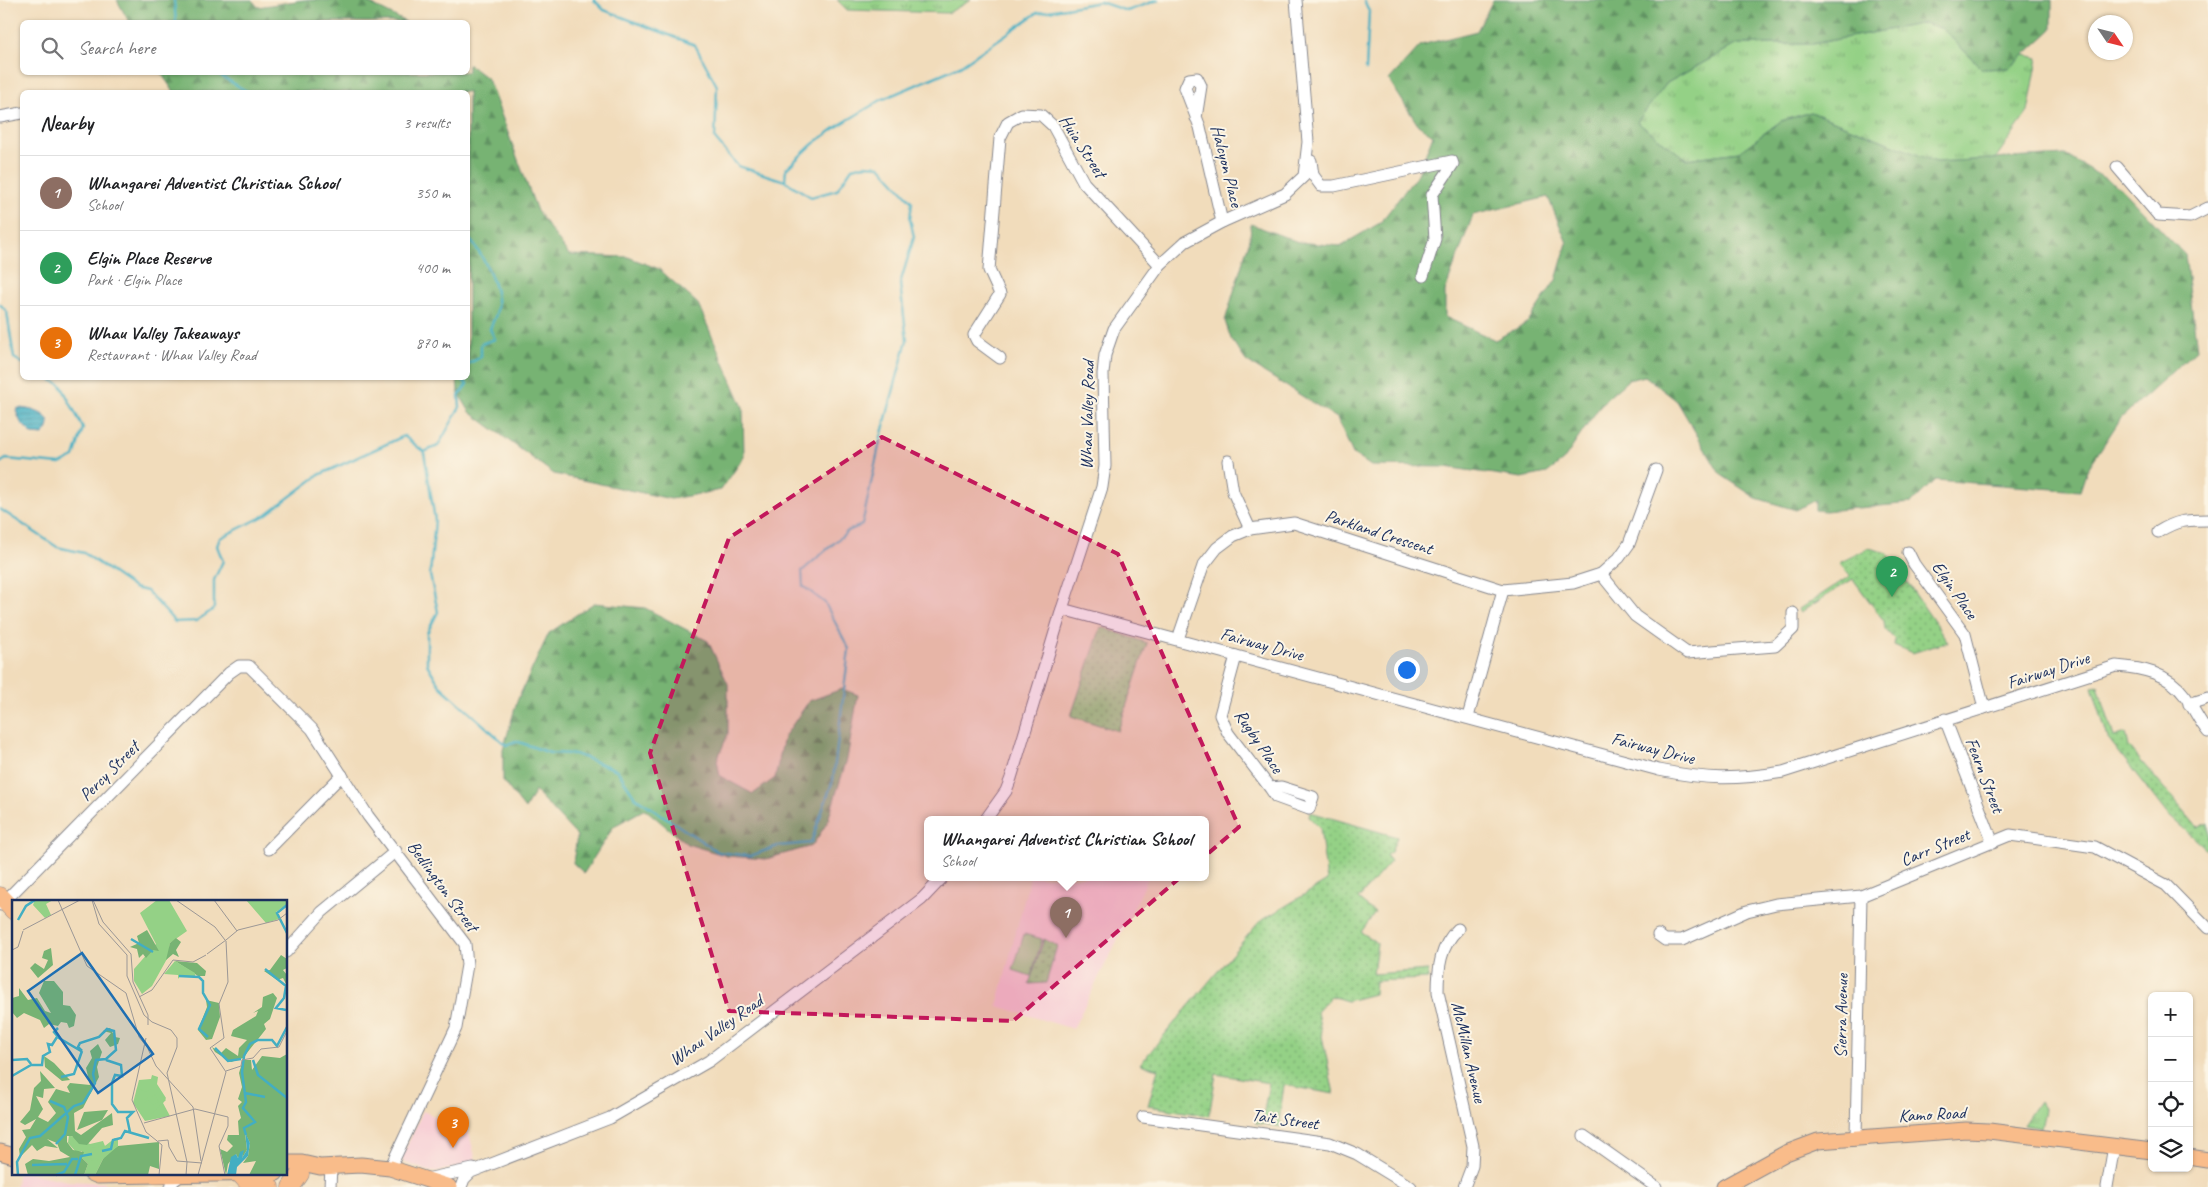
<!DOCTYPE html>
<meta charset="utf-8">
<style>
body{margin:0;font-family:Caveat,sans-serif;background:#f2f2f2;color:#202124}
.controls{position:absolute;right:15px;bottom:15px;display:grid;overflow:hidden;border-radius:8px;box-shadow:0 1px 4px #0004}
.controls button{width:45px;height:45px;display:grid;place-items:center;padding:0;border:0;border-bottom:1px solid #e0e0e0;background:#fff;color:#202124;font:25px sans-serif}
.compass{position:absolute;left:2088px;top:15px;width:45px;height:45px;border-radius:50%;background:#fff;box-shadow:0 1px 4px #0004;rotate:125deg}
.you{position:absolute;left:1406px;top:669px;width:18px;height:18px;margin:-12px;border:4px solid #fff;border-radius:50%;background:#1a73e8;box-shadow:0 0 0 8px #1a73e833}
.badge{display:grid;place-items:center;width:32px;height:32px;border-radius:50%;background:#0b8043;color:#fff;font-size:16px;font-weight:700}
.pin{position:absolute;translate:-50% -41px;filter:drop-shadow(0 1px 2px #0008)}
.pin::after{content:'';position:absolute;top:26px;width:18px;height:15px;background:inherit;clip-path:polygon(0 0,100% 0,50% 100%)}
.popup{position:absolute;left:924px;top:816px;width:285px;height:65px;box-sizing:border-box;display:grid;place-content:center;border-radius:8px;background:#fff;filter:drop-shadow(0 1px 4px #0005);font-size:16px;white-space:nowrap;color:#757577}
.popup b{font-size:19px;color:#202124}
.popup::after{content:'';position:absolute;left:50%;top:100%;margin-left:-10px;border:10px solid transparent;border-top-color:#fff}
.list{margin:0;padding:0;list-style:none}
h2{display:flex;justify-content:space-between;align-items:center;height:65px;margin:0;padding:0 20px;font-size:21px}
h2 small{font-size:16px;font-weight:400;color:#757577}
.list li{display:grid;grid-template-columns:32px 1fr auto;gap:15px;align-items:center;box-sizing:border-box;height:75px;padding:0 20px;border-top:1px solid #e0e0e0}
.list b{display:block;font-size:19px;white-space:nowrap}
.list p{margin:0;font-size:16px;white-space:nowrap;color:#757577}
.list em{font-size:16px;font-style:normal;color:#757577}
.icon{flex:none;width:28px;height:28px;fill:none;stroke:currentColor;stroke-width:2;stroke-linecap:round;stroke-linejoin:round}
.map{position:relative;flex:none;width:2208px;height:1187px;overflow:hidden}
.search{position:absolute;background:#fff;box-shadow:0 1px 4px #0004;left:20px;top:20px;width:450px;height:55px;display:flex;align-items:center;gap:12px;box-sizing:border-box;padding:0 18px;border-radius:8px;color:#757577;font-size:19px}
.panel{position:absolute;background:#fff;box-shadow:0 1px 4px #0004;left:20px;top:90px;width:450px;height:290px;border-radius:8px}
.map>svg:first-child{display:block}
.built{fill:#f7cfd5}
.grass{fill:url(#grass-tufts);stroke:#588072}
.forest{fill:url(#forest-firs);stroke:#497168;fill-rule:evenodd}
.park{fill:url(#park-dots);stroke:#588072}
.pitch{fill:#94d186;stroke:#588072}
.water{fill:url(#water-rules);stroke:#2f6e90}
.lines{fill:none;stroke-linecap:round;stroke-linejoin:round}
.stream{stroke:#43aec2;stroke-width:2.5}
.minor-casing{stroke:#86868c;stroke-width:13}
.major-casing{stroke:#86868c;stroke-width:17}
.highway-casing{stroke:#86868c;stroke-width:19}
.minor{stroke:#fff;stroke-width:11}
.major{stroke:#f9bc8a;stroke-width:15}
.highway{stroke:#f9bc8a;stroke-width:18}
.marked{fill:#c2185b;fill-opacity:0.2;stroke:#c2185b;stroke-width:4;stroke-dasharray:10 6;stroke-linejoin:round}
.labels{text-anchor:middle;stroke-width:4;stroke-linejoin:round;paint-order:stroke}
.street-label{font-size:18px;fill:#1b2f5e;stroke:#fcf5e5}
.inset-river{fill:none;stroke:#43aec2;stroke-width:2.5}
.inset-road{fill:none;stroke:#9b9796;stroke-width:1}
.view{fill:#1f6fb2;fill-opacity:0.15;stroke:#1f6fb2;stroke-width:2.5}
.inset-edge{fill:none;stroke:#1b2f5e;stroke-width:2.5}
</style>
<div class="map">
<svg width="2208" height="1187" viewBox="0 0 2208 1187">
<defs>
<pattern id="grass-tufts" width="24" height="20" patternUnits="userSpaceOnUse" patternTransform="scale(1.25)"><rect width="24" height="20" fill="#94d186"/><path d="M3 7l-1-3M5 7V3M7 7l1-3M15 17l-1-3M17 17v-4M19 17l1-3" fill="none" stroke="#78aa71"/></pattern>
<pattern id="forest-firs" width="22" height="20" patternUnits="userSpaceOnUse" patternTransform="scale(1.25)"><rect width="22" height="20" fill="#77b373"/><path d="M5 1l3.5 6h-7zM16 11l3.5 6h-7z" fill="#619262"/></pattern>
<pattern id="park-dots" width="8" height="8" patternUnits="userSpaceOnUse" patternTransform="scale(1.25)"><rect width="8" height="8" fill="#94d186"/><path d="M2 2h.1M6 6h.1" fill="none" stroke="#78aa71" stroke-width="1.8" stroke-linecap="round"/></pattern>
<pattern id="water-rules" width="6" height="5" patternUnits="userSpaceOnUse" patternTransform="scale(1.25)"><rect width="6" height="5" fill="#43aec2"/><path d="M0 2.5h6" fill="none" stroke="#378ea1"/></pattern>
</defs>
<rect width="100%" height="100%" fill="#fcf5e5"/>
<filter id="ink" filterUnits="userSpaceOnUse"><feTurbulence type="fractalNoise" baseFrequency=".02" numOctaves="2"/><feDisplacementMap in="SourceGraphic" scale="10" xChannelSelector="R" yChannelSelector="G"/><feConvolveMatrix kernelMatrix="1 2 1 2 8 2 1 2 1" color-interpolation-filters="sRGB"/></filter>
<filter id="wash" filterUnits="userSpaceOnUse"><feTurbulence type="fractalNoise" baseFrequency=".0096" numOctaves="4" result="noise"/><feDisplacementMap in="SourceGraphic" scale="20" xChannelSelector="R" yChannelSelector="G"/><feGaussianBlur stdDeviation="1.12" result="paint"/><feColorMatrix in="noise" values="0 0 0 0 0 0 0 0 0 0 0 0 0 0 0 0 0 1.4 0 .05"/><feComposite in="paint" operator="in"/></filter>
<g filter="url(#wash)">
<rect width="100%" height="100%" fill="#f1dcbb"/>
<!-- built -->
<g class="built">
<polygon points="1030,877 1149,877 1073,1029 997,1006"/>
<polygon points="423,1111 456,1126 465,1117 476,1161 467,1166 431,1172 403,1162 402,1157"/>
<polygon points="18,1173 30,1173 68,1181 105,1183 105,1187 15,1187"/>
</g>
<!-- grass -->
<g class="grass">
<polygon points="837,0 971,0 948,13 847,10"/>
<polygon points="1925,23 1943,29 1982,69 2010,68 2024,55 2038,58 2028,112 1995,159 1936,162 1811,112 1781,121 1739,152 1686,159 1636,122 1667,83 1737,44 1812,44"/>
<polygon points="2039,1101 2045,1110 2041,1128 2023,1125"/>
</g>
<!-- forest -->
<g class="forest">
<polygon points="117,0 252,0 258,7 303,0 363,0 406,22 129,22"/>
<path d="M1493,0H2052V29L2010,68L1982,69L1943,29L1925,23L1812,44H1737L1667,83L1637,122L1686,159L1739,152L1781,121L1811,112L1936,162L2065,155L2121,188L2185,255L2197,349L2121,418L2087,470L2080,491L1935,480L1912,503L1825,511L1815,510V500L1796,510L1756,498L1720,474L1677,401L1645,376L1628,380L1602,403L1563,461L1547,473L1522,478L1445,467L1371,466L1353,454L1337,418L1246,361L1231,339L1225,321L1250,238L1251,224L1298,242L1340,246L1380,223L1418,174L1433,135L1418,125L1389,80L1421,45L1477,31ZM1548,197L1567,243L1556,280L1527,323L1495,340L1445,317V291L1473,215Z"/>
<polygon points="468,64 488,79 537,211 569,255 628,257 659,269 698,304 743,407 744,457 721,490 671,499 554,474 470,412 458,392 457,378 468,378 468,92 174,92 161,73 468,72"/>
<polygon points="594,603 645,608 708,641 728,684 728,734 717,760 720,776 753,794 775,778 784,737 809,701 842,689 858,695 847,759 827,823 812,846 766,859 727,856 687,844 645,809 614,826 584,873 573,863 577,836 535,791 525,809 503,781 503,750 517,701 549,633"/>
</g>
<!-- park -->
<g class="park">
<polygon points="1869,548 1887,553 1948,642 1912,653 1894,645 1895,640 1885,629 1884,621 1853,579 1801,612 1799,609 1850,576 1839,563"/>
<polygon points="1101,627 1147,643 1118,731 1071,716"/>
<polygon points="2098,686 2114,737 2126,733 2129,747 2198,828 2208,823 2208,850 2167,814 2108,738 2092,687"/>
<polygon points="1310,812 1397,837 1391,852 1386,855 1391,861 1358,899 1375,913 1361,932 1377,943 1373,974 1428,970 1428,979 1375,981 1374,994 1347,1001 1331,996 1317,1012 1334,1094 1284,1085 1279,1120 1285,1127 1255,1123 1263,1117 1269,1083 1216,1074 1209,1116 1148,1106 1158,1069 1140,1064 1259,922 1327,881 1320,828 1309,817"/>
<polygon points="1044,939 1057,946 1046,983 1029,984"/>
</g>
<!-- pitch -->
<polygon class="pitch" points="1024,934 1042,939 1031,976 1013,970"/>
<!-- water -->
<path class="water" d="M18,408C31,408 62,416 43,435L32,434L21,423L16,411Z"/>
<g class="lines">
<!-- stream -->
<g class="stream">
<polyline points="174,0 176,22"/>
<polyline points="1364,0 1369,11 1366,70"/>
<polyline points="214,72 248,92"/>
<polyline points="785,181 786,169 813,144 838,126 881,100 960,66 1037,13 1100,2 1127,11 1158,0"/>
<path d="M468,238C483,253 500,289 497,310C496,317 492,323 490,329L495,339L481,344V357L468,364"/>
<polyline points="0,304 7,312 14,358 22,363"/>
<polyline points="424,452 438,446 460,407 459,396 467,384 460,378"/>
<polyline points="0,463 6,459 60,464 74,457 83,428 61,385 47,378"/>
<polyline points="0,509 57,547 84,553 134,588 147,591 175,622 196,621 214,609 214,580 223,561 217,546 220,538 264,516 319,475 404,436 424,452 435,520 430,575 438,612 427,633 427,664 440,686 506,745 516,741 550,753 575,754 617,770 635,797 718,852 750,856 778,846 811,843 833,780 849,649 825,603 803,586 802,571 848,531 862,525 881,437 907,340 900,284 914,237 910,219 912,202 880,166 864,165 852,168 837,190 811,197 785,181 738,166 715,139 717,86 695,45 604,10 594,0"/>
</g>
</g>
</g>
<g filter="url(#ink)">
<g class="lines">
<!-- minor casing -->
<g class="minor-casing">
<g id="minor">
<polyline points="0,117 22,113"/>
<polyline points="1196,118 1201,86 1197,78 1189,79 1185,88 1200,127 1222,222"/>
<polyline points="1311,161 1313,175 1321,186 1334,186 1452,161 1453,164 1432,195 1435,239 1423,276"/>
<polyline points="2117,167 2158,215 2190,217 2208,208"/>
<polyline points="1000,358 977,341 974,335 1000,294 989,270 1000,138 1008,122 1022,114 1041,115 1053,126 1084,183 1160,265"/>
<polyline points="1228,461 1233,492 1250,529"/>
<path d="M2158,532C2177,520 2187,520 2208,520"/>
<polyline points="1908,552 1914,564 1965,634 1984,708"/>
<polyline points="1601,574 1635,616 1687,653 1775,646 1793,629 1793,613"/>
<path d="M1062,609L1659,770C1707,780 1735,780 1783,772L2116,666C2143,668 2168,673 2185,696C2193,707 2199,721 2208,732"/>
<polyline points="1178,639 1203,566 1217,548 1233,536 1250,529 1294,523 1503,590 1573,583 1601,574 1619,558 1629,544 1656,470"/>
<polyline points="1236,656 1220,715 1228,733 1270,788 1281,787 1313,797 1309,809 1276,797 1270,788"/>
<polyline points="2189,704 2208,698"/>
<polyline points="1468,717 1503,590"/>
<polyline points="1945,719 1993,843"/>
<polyline points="986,819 1006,791 1011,778 1062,609 1102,487 1105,466 1103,374 1105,355 1114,329 1160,265 1185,242 1222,222 1285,194 1304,176 1308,142 1296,0"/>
<polyline points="269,849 342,775"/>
<polyline points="1,905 229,673 239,666 249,666 312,729 368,816 465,944 467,965 456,1028 390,1168"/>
<path d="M1458,929C1440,946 1438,968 1438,992L1473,1146L1472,1166L1464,1187"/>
<polyline points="1658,935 1665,940 1682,940 1747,911 1776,904 1861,896 2010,835 2095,847 2166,885 2208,928"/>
<polyline points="286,952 322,912 396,851"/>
<polyline points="1143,1117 1330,1143 1357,1154 1411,1187"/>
<polyline points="1584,1136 1656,1187"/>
<polyline points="1856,1137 1861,896"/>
<polyline points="426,1179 473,1169"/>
<polyline points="171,1187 173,1181 182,1175"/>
<polyline points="330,1187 331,1167"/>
<polyline points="461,1187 464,1179 471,1172 610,1118 709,1061 922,899 943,877"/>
<polyline points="2107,1187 2114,1146"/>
</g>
</g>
<!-- major casing -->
<g class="major-casing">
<g id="major">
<polyline points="0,1152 14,1156"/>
<polyline points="2189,1157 2208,1160"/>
<polyline points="286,1163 302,1163 320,1167 361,1165 390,1168 449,1187"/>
<polyline points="91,1173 98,1176 276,1173"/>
<polyline points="1724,1187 1786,1153 1818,1141 1966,1130 1989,1131 2152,1151"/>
</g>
</g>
<!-- highway casing -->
<g class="highway-casing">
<g id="highway">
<polyline points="0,896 14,911"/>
<polyline points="239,1173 252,1187"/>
<polyline points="258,1173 270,1187"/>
<polyline points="291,1187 300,1174"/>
</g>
</g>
<!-- minor -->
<use href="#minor" class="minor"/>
<!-- major -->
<use href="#major" class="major"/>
<!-- highway -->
<use href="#highway" class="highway"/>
</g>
</g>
<!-- marked area -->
<path class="marked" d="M882,437L1118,554L1239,827L1013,1021L729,1011L650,753L729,538Z"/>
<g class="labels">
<!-- street labels -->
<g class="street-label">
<text transform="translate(1083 146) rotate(57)" y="6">Huia Street</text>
<text transform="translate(1227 166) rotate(76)" y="6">Halcyon Place</text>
<text transform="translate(1087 415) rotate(-89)" y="6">Whau Valley Road</text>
<text transform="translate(1379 532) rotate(18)" y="6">Parkland Crescent</text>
<text transform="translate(1955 590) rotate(55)" y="6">Elgin Place</text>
<text transform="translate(1262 644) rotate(15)" y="6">Fairway Drive</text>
<text transform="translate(2048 670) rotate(-18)" y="6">Fairway Drive</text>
<text transform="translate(1259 741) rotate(56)" y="6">Rugby Place</text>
<text transform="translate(1653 748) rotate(14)" y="6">Fairway Drive</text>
<text transform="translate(109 771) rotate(-45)" y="6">Percy Street</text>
<text transform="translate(1985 775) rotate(69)" y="6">Fearn Street</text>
<text transform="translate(1935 847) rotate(-22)" y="6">Carr Street</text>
<text transform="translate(443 886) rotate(54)" y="6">Bedlington Street</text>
<text transform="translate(1841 1016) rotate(-89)" y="6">Sierra Avenue</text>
<text transform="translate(716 1030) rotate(-35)" y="6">Whau Valley Road</text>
<text transform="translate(1469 1052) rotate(77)" y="6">McMillan Avenue</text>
<text transform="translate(1932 1114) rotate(-3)" y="6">Kamo Road</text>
<text transform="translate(1285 1119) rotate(8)" y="6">Tait Street</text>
</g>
</g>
<!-- overview -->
<g transform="translate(12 900)">
<rect width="275" height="275" fill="#f1dcbb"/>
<path d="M145,0H157L175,31L158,43L156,57L140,86L130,94L122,81V69L144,44L128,13ZM57,235L78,244L91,241L93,246L106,239V246L93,255L83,275H72L76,264L70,258V251L64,252L56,243Z" fill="#94d186"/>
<path d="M135,30L147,51L141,50L134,58L131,54L127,58L125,49L118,47L127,43L125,36ZM164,38L169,42L164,50L167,57L161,54L154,60L158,43ZM39,48L41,65L26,78L18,68L23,63L32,69L36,60L30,58L32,51ZM269,55L275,59V68L271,70L275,75V86L271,78L265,80L252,71L258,70ZM163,61L185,63L194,71L193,76H186ZM32,81H42L51,92V105L58,106L64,115L62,126L57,128L55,123L49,122L46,126L37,124L32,128L28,120L12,113L5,118L0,112V98L7,96V88L16,100L25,98L33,111L39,113L27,93ZM261,93L265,98L258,119L252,124L254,129L231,158L219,162L203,152L200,147L209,153L214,148L226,156L227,148L235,140L219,136L221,130L244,116L246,111L241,113L250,107L251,97ZM194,100L207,103L208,117L200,139L194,140L186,130L195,107ZM98,128L103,137L108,138L106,144L98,147L93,140L99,133L91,131ZM86,144L90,152L85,167L87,177L71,208L62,213L63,231L69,235L100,213L101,225L90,228L75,245L67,244L60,236H55V242L61,250L72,252L70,258L76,264L72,275H16L13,264L21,259L37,261L58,257L48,251L45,243L35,239L46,248L33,246L25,251L20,245L8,257L7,249L14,237L10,230L18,229L24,219L13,225L8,222L18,210L22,188L29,181L28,171L43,188L32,189L31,198L24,196L31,209L26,217L36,222L44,213L36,202L44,189L58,193L55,187L58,183L78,185L74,168L80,158L78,151ZM275,154V275H237L244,261L231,263L236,256L238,243L233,233L235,250L230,258L231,251L226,258L224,254L216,264L214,275L208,249L215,252L221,246L215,240L216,235H227L226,221L229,218L226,206L230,202L226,199L230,187L227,173L231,160H239L240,170L250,156L268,158ZM32,156L42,163L58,180L50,181L33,167ZM96,210L90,220L65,230L72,212ZM147,242V269L138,266L136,275H83L93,255L106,246Z" fill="#77b373"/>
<path d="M23,0H41L34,4L39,15L33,18L21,5ZM234,0H274L275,4L264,12L267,19L254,23ZM163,61L183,73V77L168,76L166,79V75L152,74ZM140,175L146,177L145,184L154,198L151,203L158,216L133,221L121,203L127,180L139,179ZM103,238L106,239V246L91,259L80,261L77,254L80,248L93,246Z" fill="#94d186"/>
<path d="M125,188L134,192L140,189L143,195L131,200L124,195ZM146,192L154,200L138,215L132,203L136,200L141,205L147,202L143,195Z" fill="#94d186"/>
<path d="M233,232L238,243L236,256L225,267L224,275H215L219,257L224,254L226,258L228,252L232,250L230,258L235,250Z" fill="#43aec2"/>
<path class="inset-river" d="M275,5L265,13L275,33M6,20L14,6L23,0M119,39L141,52M253,69L274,86L272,98L264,108L274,110M167,76L187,77L191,81V93L198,105L187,129L196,137M46,128L42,132L47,138L69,151M203,148L216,161L229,159M0,160L15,159L19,164M94,160L109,165L110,176L103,175L100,183V204L106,212H121L115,218L118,232M241,160L246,175L275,198M0,176L19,165H30L31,156L38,152L36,144L40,145L45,137M49,177L62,174L70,151M233,193L253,197M38,201L52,207L56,217L53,234L44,244M234,235L232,228L243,222L231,208L234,202L230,172L232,156L238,144L246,140H260L265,146L275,127M90,251L99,249L101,240L109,238L113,231L137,238M20,265L55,264M6,275L5,262L18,238L28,236L62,206L71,203L78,192L83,183L81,174L84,160L94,159L104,150L102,131L95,129L87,137L68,143L66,147L70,151M44,275L52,272L60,259H66M63,275L69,256L80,254"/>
<path class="inset-road" d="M46,0L75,66L114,93L127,137L138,151M80,0L87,24L115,55V76L132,115L140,122L159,130L165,138V147L155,173L175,262L174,275M81,0L91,22L119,54L121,82L136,115V125M164,0L203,27L213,40M202,0L225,31M11,30L68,0M214,40L226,30L266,20L275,13M0,50L6,47L11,31M195,54L214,40M127,97L140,90L161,60L181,62L194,55M134,138L120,200L134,232L150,245L147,275M136,149L144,166L181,207L189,261M214,171L229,166L230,160L241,158L249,149L267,147L275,131M132,223L183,209L216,217V226L207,246L213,275M146,241L156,240L157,247L165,261L190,263M186,275L214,172L198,148L212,138L207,104L216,82L214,41"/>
<path class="view" d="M70,53L141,154L86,193L16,91Z"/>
<rect width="275" height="275" class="inset-edge"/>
</g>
</svg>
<div class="controls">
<button>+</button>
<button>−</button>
<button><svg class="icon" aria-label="locate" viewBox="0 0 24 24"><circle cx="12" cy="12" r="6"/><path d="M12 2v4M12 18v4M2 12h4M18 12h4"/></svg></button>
<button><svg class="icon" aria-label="layers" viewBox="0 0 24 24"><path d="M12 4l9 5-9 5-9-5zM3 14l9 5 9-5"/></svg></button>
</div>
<svg class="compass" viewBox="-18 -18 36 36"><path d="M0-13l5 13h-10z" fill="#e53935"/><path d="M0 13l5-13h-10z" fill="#757577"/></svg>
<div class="you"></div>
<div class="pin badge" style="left:1066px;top:938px;background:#8d6e63">1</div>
<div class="popup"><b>Whangarei Adventist Christian School</b>School</div>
<div class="pin badge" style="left:1892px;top:597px;background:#2e9e5b">2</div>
<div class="pin badge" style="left:453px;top:1148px;background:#e8710a">3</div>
<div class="search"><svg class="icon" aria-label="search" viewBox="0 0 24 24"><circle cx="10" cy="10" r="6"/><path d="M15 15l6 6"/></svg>Search here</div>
<section class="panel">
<h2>Nearby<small>3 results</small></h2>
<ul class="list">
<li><span class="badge" style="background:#8d6e63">1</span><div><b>Whangarei Adventist Christian School</b><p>School</p></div><em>350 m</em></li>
<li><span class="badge" style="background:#2e9e5b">2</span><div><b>Elgin Place Reserve</b><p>Park · Elgin Place</p></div><em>400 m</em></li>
<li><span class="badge" style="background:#e8710a">3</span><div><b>Whau Valley Takeaways</b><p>Restaurant · Whau Valley Road</p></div><em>870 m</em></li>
</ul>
</section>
</div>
